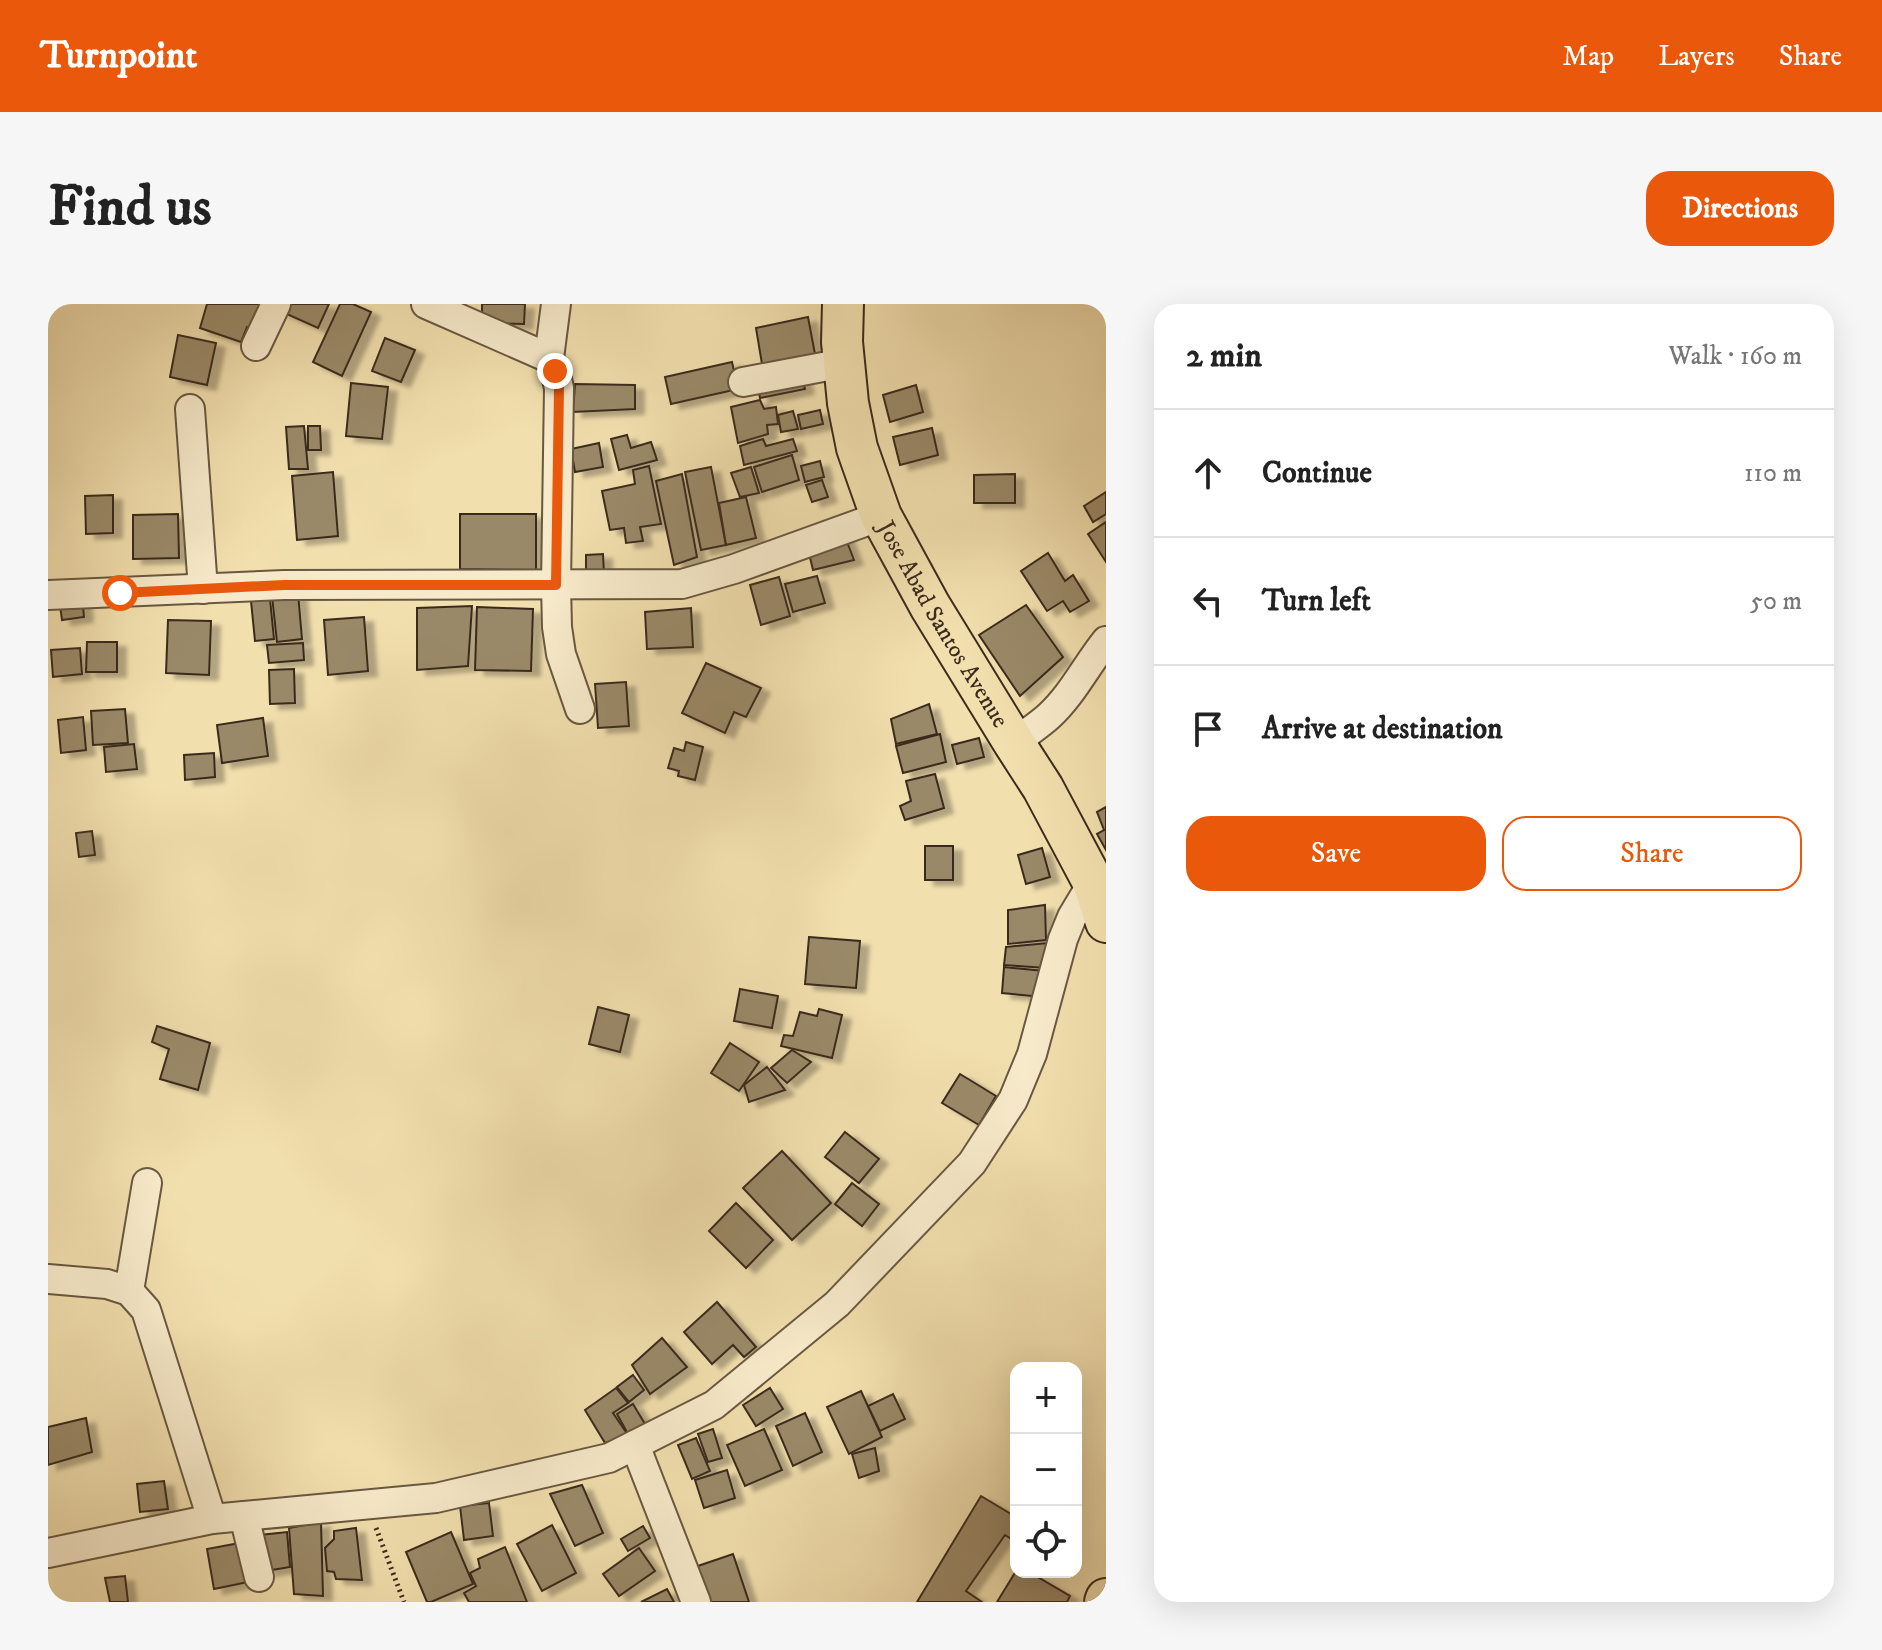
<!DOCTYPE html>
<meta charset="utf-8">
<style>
body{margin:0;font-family:"IM FELL DW Pica",serif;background:#f6f6f6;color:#222}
.controls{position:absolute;right:24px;bottom:24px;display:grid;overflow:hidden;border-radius:16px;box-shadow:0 8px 32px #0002}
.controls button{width:72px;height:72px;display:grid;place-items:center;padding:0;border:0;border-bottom:2px solid #e0e0e0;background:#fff;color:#222;font:40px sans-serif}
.stop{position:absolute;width:24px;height:24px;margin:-18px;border:6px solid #ea580c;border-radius:50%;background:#fff}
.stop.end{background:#ea580c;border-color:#fff;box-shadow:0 2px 8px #0008}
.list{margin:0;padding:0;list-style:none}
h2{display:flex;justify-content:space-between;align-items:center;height:104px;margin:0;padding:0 32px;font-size:34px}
h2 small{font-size:26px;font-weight:400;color:#767676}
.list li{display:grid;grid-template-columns:52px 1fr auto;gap:24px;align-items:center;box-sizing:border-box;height:128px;padding:0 32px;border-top:2px solid #e0e0e0}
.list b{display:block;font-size:30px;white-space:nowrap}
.list em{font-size:26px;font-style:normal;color:#767676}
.actions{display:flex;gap:16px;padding:24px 32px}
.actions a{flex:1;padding:18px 0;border:2px solid #ea580c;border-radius:24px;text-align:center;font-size:28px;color:#ea580c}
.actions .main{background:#ea580c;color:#fff}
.icon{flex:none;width:44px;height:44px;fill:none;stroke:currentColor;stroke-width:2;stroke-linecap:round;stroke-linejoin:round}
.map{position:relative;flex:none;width:1058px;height:1298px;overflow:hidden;border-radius:24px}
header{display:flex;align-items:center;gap:48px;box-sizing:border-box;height:112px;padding:0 40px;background:#ea580c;color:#fff}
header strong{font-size:38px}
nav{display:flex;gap:44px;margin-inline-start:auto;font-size:28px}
.intro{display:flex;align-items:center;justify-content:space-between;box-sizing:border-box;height:192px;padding:0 48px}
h1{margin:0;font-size:56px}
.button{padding:20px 36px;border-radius:24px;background:#ea580c;color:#fff;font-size:28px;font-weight:700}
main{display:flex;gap:48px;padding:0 48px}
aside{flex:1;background:#fff;border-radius:24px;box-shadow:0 8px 32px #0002}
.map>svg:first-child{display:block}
.building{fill:#9a8968;stroke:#3b2b1d;stroke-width:2;filter:url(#shadow)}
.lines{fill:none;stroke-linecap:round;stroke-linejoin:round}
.minor-casing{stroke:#695841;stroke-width:32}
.highway-casing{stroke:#3b2b1d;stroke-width:44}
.path{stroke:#3b2b1d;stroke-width:5;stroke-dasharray:2 4;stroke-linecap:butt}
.minor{stroke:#f7eaca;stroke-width:28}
.highway{stroke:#f2dfae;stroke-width:40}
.route{stroke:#ea580c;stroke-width:10}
.labels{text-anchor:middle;stroke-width:6;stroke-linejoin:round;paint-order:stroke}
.street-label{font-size:24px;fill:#3b2b1d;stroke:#f7eaca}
</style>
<header>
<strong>Turnpoint</strong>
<nav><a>Map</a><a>Layers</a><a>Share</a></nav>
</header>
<div class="intro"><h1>Find us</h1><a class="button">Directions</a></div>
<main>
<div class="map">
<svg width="1058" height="1298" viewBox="0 0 1058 1298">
<defs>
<filter id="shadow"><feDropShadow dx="9" dy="5" stdDeviation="2" flood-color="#0004"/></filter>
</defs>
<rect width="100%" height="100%" fill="#f2dfae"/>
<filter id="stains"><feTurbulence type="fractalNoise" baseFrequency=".0025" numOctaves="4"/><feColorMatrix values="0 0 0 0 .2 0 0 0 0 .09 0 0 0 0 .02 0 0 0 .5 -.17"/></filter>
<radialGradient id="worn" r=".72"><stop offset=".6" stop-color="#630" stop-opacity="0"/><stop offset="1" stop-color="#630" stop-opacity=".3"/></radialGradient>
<!-- building -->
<g class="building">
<polygon points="159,0 218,0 207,26 199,23 193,38 152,24"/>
<polygon points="235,0 281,0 270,24 232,7"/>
<polygon points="292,0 305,0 323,8 294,72 265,58"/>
<polygon points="434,0 477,0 476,20 434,19"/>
<polygon points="760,13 767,50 714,60 708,24"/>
<polygon points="130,31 168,39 159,81 122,73"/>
<polygon points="337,34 367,46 353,78 324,67"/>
<polygon points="684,58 690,85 623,100 617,73"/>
<polygon points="753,68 757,85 712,94 709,79"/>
<polygon points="303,79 340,83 334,135 298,132"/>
<polygon points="527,80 587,81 587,105 525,108"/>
<polygon points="868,81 875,108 842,118 835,91"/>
<polygon points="712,96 716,105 728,103 730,120 719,121 720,130 690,139 683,103"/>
<polygon points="772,106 775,120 753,125 750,111"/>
<polygon points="745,107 750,125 733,128 730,111"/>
<polygon points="256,122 260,165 241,165 238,123"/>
<polygon points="260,122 272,122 273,146 260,146"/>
<polygon points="884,124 890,151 852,161 845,133"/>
<polygon points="579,131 583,144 603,138 609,156 571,166 563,135"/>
<polygon points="715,135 718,142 745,135 749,147 696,161 692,142"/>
<polygon points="551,139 555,163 527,168 523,145"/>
<polygon points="744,151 751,176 714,188 706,163"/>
<polygon points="772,157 776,173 757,178 753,162"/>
<polygon points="601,162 613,220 592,223 595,237 578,239 576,224 562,226 554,187 587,180 585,166"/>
<polygon points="663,163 678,241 653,246 637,168"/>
<polygon points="703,163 711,189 692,193 683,169"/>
<polygon points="285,168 290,232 249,236 244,172"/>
<polygon points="634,170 649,253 626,261 608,177"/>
<polygon points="967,170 967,199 926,199 926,171"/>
<polygon points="774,176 780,193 764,198 758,181"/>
<polygon points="1058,188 1058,210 1045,218 1036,202"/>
<polygon points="65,191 65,229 38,230 37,192"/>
<polygon points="698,193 708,234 678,241 671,199"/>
<polygon points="130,210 131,254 85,255 85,211"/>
<polygon points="412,210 488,210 488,266 412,265"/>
<polygon points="1058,218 1058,258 1040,230"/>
<polygon points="796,230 806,256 765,266 760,245"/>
<polygon points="1000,249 1017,277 1025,271 1041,297 1022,308 1015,297 999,307 973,267"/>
<polygon points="555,250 556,270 538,271 538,251"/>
<polygon points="769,272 777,299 745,308 737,280"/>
<polygon points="731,273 742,312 713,321 702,281"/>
<polygon points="250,289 254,335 229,338 224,292"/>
<polygon points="34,291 36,313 14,316 11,294"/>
<polygon points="222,295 226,335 207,337 203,297"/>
<polygon points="978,301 1015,353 972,392 931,331"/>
<polygon points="424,302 420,362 369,366 369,304"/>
<polygon points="429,303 485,305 483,367 427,366"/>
<polygon points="643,304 645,343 599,345 597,308"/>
<polygon points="316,313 320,367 280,371 276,316"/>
<polygon points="120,316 163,317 161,371 118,369"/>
<polygon points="39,338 69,338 69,368 38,368"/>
<polygon points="255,339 256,356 221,359 219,341"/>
<polygon points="32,344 34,370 5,373 3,346"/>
<polygon points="658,359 713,384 698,413 686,408 677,429 634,409"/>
<polygon points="246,365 247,399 222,400 221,366"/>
<polygon points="578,378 581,422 550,424 547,380"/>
<polygon points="881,400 889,430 848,440 843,415"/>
<polygon points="77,405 80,439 45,441 43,407"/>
<polygon points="35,413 38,446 13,449 10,416"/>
<polygon points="215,414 220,452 174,459 169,421"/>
<polygon points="892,430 898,458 855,469 848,442"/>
<polygon points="931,434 936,453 909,460 904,441"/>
<polygon points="638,438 655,443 647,476 630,472 631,467 620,464 626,444 636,447"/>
<polygon points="86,440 89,465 58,468 56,443"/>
<polygon points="166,449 167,473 137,476 136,451"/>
<polygon points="887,470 896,504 857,516 852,502 863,497 858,477"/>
<polygon points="1058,503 1058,546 1049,530 1056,526 1049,508"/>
<polygon points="44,527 47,551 31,553 28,529"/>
<rect x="877" y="542" width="28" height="34"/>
<polygon points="994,544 1002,573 978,580 970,551"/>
<polygon points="997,601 998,636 960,640 960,606"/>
<polygon points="761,633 812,637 808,684 757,680"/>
<polygon points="1000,639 998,664 956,661 958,643"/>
<polygon points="956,663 996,667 994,693 954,689"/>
<polygon points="692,685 730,692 724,724 686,717"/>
<polygon points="550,703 581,711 572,748 541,740"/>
<polygon points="771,705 794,711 784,754 733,742 736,731 745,732 752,708 769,712"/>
<polygon points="109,722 162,739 150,786 112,775 121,745 104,738"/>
<polygon points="682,739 711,758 691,787 663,769"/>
<polygon points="744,746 763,758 739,779 723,764"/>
<polygon points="719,763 737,786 701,798 696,781"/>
<polygon points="912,770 948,792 931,821 894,799"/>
<polygon points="797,828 831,855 811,879 777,853"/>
<polygon points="734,847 783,899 744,936 695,884"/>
<polygon points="804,879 831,900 814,922 787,900"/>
<polygon points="688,899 725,936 698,964 661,927"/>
<polygon points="669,998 708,1043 696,1053 685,1041 664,1060 636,1028"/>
<polygon points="614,1034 639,1063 602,1090 584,1061"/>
<polygon points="585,1071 596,1086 581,1098 569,1083"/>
<polygon points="568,1084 580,1099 565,1109 580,1131 557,1139 537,1106"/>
<polygon points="722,1084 735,1105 708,1122 695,1101"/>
<polygon points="813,1087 834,1133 801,1150 779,1103"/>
<polygon points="845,1090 857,1115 832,1127 820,1102"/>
<polygon points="585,1100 597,1120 580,1130 569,1110"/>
<polygon points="757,1109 774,1148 745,1162 728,1122"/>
<polygon points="38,1114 44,1148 0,1161 0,1123"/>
<polygon points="665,1125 674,1154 660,1158 650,1130"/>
<polygon points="716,1125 734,1166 697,1182 679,1141"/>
<polygon points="648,1134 662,1167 644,1175 630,1141"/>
<polygon points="827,1144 831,1167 811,1174 804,1150"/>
<polygon points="679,1166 687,1194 656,1204 647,1176"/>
<polygon points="116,1177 120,1205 92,1208 89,1180"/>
<polygon points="534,1181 555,1229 527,1242 502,1190"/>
<polygon points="933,1192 968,1213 968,1238 957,1231 918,1287 934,1298 869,1298"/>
<polygon points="441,1199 445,1232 416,1236 412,1202"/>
<polygon points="273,1218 275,1292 246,1290 241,1224"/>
<polygon points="504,1221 528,1269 494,1287 469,1240"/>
<polygon points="595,1222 602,1234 580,1247 573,1235"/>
<polygon points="308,1224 314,1276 288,1275 286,1268 279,1267 277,1244 286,1235 286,1227"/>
<polygon points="239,1228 242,1263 218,1267 212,1231"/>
<polygon points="403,1228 425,1280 383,1298 379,1298 358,1248"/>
<polygon points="197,1238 205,1277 166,1285 159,1245"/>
<polygon points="457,1243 479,1298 421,1298 416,1289 428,1282 422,1269 432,1264 430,1255"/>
<polygon points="591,1244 607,1267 571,1292 555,1270"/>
<polygon points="685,1250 701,1298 658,1298 647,1263"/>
<polygon points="968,1267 981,1268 1022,1292 1019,1298 949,1298"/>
<polygon points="77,1272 80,1298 62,1298 57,1274"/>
<polygon points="619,1285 626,1298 593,1298"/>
</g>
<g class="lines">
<!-- minor casing -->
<g class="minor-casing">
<g id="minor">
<polyline points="378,0 501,54 507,67 511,84 508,281 509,323 513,350 532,405"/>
<polyline points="208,42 228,0"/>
<polyline points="501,54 508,0"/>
<polyline points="695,78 796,59"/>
<polyline points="142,105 155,285"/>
<polyline points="0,291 236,281 634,280 686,265 833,212"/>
<path d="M966,439C977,430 990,422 1001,412C1024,391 1038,362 1058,337"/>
<polyline points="0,975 59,980 81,987 98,1006 164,1215"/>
<polyline points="81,987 99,879"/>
<polyline points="587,1141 648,1298"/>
<polyline points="196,1212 211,1273"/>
<polyline points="0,1249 164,1215 388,1194 561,1154 666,1101 789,1000 924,859 965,796 984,750 1015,635 1024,613 1045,578"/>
</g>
</g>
<!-- highway casing -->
<g class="highway-casing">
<g id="highway">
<path id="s1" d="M795,0L794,38L800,99L809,144L833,212L882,302L966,439L995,484L1045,578L1058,618"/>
<polyline points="1057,1298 1058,1295"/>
</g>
</g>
<!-- path -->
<polyline class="path" points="328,1224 356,1298"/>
<!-- minor -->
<use href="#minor" class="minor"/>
<!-- highway -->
<use href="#highway" class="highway"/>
</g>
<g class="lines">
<!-- route -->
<polyline class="route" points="72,289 236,281 508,281 511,84 507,67"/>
</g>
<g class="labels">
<!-- street labels -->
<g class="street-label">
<text dy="8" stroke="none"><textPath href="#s1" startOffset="342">Jose Abad Santos Avenue</textPath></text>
</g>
</g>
<rect width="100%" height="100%" filter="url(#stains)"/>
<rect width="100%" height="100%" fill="url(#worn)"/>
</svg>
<div class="controls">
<button>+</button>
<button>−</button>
<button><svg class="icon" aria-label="locate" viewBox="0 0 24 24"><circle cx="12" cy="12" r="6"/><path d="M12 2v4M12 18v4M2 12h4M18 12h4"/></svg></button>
</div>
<div class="stop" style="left:72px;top:289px"></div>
<div class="stop end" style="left:507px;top:67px"></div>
</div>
<aside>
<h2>2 min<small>Walk · 160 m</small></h2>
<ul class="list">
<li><svg class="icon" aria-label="ahead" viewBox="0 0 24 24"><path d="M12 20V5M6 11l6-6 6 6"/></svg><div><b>Continue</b></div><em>110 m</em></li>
<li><svg class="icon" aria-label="left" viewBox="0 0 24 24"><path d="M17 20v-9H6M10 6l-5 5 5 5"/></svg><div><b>Turn left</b></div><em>50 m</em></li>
<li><svg class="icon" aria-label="arrive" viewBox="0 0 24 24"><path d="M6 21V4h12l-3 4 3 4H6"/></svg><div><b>Arrive at destination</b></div></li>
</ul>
<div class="actions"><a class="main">Save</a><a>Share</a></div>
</aside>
</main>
